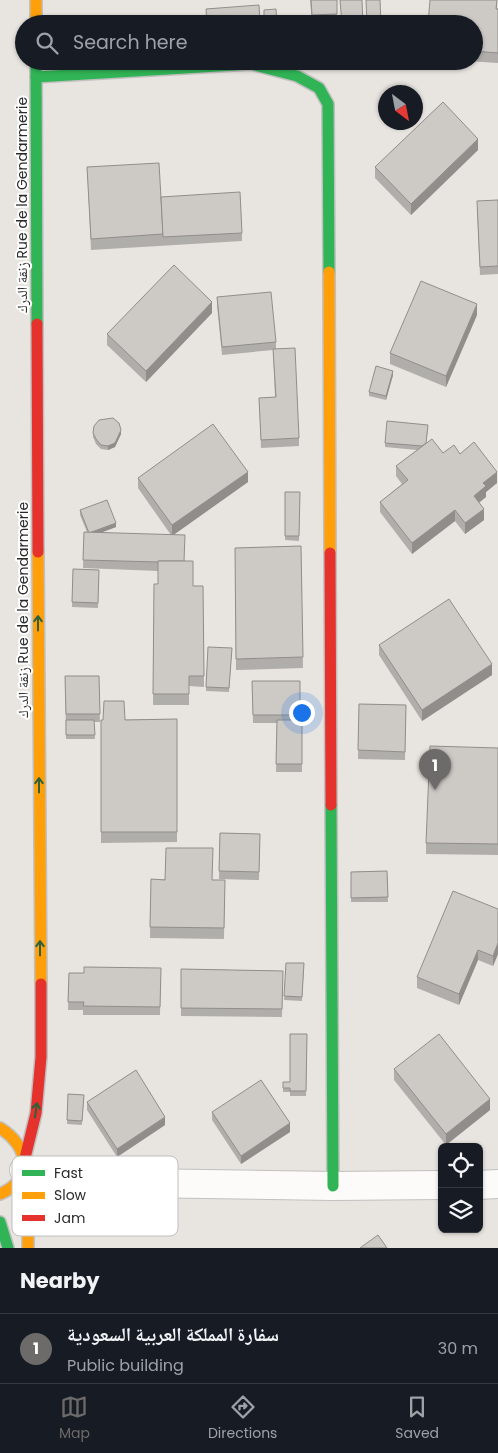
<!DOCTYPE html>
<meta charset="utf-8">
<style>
body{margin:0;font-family:Poppins,"Noto Naskh Arabic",sans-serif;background:#242831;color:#f1f3f6}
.controls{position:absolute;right:15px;bottom:15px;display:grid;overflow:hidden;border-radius:8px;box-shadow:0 1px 4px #0004}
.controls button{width:45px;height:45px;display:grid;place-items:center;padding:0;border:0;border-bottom:1px solid #363941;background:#171b24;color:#f1f3f6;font:25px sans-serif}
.compass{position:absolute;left:378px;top:85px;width:45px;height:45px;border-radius:50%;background:#171b24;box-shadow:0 1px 4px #0004;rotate:148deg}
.you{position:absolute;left:301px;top:712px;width:18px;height:18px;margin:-12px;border:4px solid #fff;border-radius:50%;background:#1a73e8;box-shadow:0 0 0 8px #1a73e833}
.badge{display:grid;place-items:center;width:32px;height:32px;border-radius:50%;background:#6c6b69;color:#fff;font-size:16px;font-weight:700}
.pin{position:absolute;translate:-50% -41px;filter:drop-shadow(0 1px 2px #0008)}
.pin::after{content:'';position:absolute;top:26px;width:18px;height:15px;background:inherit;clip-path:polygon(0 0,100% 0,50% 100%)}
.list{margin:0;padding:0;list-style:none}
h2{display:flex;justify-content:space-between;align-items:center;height:65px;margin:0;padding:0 20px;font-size:21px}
h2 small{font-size:16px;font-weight:400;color:#9ea1a6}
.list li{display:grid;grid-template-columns:32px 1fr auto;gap:15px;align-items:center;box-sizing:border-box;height:70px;padding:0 20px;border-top:1px solid #363941}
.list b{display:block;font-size:19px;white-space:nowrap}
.list p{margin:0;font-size:16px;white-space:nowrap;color:#9ea1a6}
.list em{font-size:16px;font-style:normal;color:#9ea1a6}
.icon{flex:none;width:28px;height:28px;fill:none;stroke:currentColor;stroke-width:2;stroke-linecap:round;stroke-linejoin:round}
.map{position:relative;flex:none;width:498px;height:1248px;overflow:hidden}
.search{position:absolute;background:#171b24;box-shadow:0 1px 4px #0004;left:15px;right:15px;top:15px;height:55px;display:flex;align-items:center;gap:12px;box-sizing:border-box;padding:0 18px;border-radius:28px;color:#9ea1a6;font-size:19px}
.sheet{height:135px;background:#171b24}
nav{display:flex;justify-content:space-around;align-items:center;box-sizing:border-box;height:70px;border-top:1px solid #363941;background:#171b24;font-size:14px;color:#9ea1a6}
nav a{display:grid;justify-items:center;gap:2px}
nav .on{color:#6c6b69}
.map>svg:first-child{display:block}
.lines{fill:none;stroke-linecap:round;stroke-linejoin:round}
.street-casing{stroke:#c1c0c1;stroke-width:30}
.fast-casing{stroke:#c1c0c1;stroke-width:14}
.slow-casing{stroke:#c1c0c1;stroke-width:14}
.jam-casing{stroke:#c1c0c1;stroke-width:14}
.street{stroke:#fcfbfa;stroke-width:28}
.fast{stroke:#30b455;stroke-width:11}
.slow{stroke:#ff9f0a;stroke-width:11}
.jam{stroke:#e5322d;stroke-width:11}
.wall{fill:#b0aeaa}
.shaded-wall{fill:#908d8b}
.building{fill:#cdcac6;stroke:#908d8b}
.oneway{stroke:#2c613b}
.labels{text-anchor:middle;stroke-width:4;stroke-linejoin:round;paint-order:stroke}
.street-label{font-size:14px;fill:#2a2a2a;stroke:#fff}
.key{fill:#fff;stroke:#bfbfbf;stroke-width:1}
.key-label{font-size:14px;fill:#2a2a2a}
</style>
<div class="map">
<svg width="498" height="1248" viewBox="0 0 498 1248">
<rect width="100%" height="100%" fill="#e8e4df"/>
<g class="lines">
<!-- street casing -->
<g class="street-casing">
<g id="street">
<polyline points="24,1170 46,1178 70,1182 333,1186 442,1185"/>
<polyline points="479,1185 498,1184"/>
</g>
</g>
<!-- fast casing -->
<g class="fast-casing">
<g id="fast">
<polyline points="36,61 37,324"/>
<polyline points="36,77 251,64 297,76 319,88 328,104 329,272"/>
<polyline points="331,805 333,1186"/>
<polyline points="0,1222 8,1248"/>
</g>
</g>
<!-- slow casing -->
<g class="slow-casing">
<g id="slow">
<polyline points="36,0 36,24"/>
<polyline points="329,272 330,553"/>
<polyline points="38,552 41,984"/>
<path d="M0,1128C29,1146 35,1179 0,1194"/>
<polyline points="21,1177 28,1230 28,1248"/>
</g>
</g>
<!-- jam casing -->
<g class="jam-casing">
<g id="jam">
<polyline points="37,324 38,552"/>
<polyline points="330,553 331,805"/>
<polyline points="25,1158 36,1113 41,1057 41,984"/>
</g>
</g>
<!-- street -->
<use href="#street" class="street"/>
<!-- fast -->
<use href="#fast" class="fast"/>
<!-- slow -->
<use href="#slow" class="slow"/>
<!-- jam -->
<use href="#jam" class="jam"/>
</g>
<!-- wall -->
<g class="wall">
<polygon points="310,0 337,0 337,22 312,23"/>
<polygon points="430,0 497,0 497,9 498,9 498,63 467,61 474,61 474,24"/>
<polygon points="478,150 411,215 375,178 375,167"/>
<polygon points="87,167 161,197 242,233 242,241 91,250"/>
<polygon points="498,200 498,274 480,275 477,209"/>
<polygon points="217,297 276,342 276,349 299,438 299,446 261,448 259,398 275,397 273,350 222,355 217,305"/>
<polygon points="212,313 146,382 107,345 107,334"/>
<polygon points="477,315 446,387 390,364 390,353"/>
<polygon points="393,375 386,400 369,396 369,392"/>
<polygon points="428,429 426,443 443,453 460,454 497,483 486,492 486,497 479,503 484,520 465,534 455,521 412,554 380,512 380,502 402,484 396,476 396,466 417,450 385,447 385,443"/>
<polygon points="93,433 121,434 115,447 108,450 101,449 96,444 93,437"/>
<polygon points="138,478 248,482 173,535 185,561 193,586 203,586 204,687 189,686 189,705 153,705 154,584 158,584 158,571 83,568 84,532 87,532 80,515 80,510 116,527 100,533 171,535 138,488"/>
<polygon points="285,492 300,492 299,541 285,540"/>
<polygon points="301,546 303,668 236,670 235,548"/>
<polygon points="73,569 99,570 98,608 72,607"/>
<polygon points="379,645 492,675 422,721 379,655"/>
<polygon points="232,648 229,692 206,691 206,687"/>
<polygon points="65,676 99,676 100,722 94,722 95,739 66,739"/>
<polygon points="252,681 300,681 300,720 302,720 302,772 276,772 277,723 253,723"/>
<polygon points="359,704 406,705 405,760 358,759"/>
<polygon points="177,719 177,842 101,843 101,720"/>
<polygon points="498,748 498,855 426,854 426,843"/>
<polygon points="220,833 260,834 259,880 219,879"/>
<polygon points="387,871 388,902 351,902 351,872"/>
<polygon points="151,879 225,880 224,939 150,938"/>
<polygon points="498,909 498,954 493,966 478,960 459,1005 417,988 417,977"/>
<polygon points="286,963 304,963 302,1001 284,1000"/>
<polygon points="161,968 160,1015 83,1015 83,1010 68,1010 69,973 84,973"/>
<polygon points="181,969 283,971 282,1017 181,1016"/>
<polygon points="307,1034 306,1096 290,1096 290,1092 283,1092 283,1082 290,1082"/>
<polygon points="394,1069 490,1110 446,1145 394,1080"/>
<polygon points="68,1094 84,1095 82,1125 67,1124"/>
<polygon points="87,1102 165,1125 117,1157 87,1110"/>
<polygon points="212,1112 290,1132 241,1164 212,1120"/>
</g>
<!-- shaded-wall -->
<g class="shaded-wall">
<polygon points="478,139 478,150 411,215 411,204"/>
<polygon points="212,302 212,313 146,382 146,371"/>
<polygon points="477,304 477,315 446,387 446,376"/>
<polygon points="393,371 393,375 386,400 386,396"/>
<polygon points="121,430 121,434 115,447 108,450 108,446"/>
<polygon points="248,472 248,482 172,536 172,525"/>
<polygon points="497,472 497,483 486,492 486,497 474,506 474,496 483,483"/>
<polygon points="484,509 484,520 465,534 465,523"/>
<polygon points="455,510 455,521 412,554 412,543"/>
<polygon points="116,523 116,527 89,537 89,533"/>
<polygon points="492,664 492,675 422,721 422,710"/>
<polygon points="498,943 498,954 493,966 493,956"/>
<polygon points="478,950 478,960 459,1005 459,994"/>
<polygon points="490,1099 490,1110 446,1145 446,1134"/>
<polygon points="165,1117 165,1125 117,1157 117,1149"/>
<polygon points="290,1123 290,1132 241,1164 241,1156"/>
</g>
<!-- building -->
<g class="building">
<polygon points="311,0 337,0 337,14 312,15"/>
<polygon points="340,0 362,0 363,24 342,24"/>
<polygon points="366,0 380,0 381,24 367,24"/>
<polygon points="430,0 497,0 496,9 498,9 498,53 474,51 474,24 428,24"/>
<polygon points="259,5 260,24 207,24 206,9"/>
<polygon points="276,9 277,24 264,24 264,10"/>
<polygon points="443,102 478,139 411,204 375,167"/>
<polygon points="159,163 163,234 91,239 87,167"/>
<polygon points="240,192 242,233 163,237 161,197"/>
<polygon points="498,200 498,266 480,267 477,201"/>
<polygon points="174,265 212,302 146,371 107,334"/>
<polygon points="421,281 477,304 446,376 390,353"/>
<polygon points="271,292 276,342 222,347 217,297"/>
<polygon points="295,348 299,438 261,440 259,398 276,397 273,349"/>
<polygon points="376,366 393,371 386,396 369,392"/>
<polygon points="113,418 119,423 121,430 115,443 108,446 101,445 96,439 93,433 94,426 99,420"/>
<polygon points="387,421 428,425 426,443 422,446 385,443"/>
<polygon points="213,424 248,472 172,525 138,478"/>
<polygon points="432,439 443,453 454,445 460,454 474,442 497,472 483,483 486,486 474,496 484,509 465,523 455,510 412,543 380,502 408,480 396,466"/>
<polygon points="285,492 300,492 299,536 285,536"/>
<polygon points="107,500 116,523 89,533 80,510"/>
<polygon points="84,532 185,535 184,561 158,561 158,562 83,560"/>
<polygon points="301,546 303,657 236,659 235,548"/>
<polygon points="158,561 193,561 193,586 203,586 204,676 189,676 189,694 153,694 154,584 158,584"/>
<polygon points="73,569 99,570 98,603 72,602"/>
<polygon points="449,599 492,664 422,710 379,645"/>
<polygon points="208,647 232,648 229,688 206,687"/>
<polygon points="65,676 99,676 100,714 66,714"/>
<polygon points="252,681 300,681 300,715 253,715"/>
<polygon points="104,701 124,701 125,720 177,719 177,832 101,832 101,720 103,720"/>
<polygon points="359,704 406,705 405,752 358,750"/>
<polygon points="66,720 94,720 95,735 66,735"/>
<polygon points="277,720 302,720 302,764 276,764"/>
<polygon points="430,746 498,748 498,844 426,843"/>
<polygon points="220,833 260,834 259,872 219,871"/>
<polygon points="166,848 213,848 212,880 225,880 224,928 150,927 151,879 165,880"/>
<polygon points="387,871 388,897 351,898 351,872"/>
<polygon points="453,891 498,909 498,943 493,956 478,950 459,994 417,977"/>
<polygon points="286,963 304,963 302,997 284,996"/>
<polygon points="84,967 161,968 160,1007 83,1006 84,1002 68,1002 69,973 84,973"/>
<polygon points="181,969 283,971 282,1009 181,1008"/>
<polygon points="290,1034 307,1034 306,1091 290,1091 290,1088 283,1088 283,1082 290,1082"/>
<polygon points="439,1034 490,1099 446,1134 394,1069"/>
<polygon points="136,1070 165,1117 117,1149 87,1102"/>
<polygon points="261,1080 290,1123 241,1156 212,1112"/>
<polygon points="68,1094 84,1095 82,1121 67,1120"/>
<polygon points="378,1235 387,1248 360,1248"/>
</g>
<!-- one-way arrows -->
<defs><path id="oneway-shaft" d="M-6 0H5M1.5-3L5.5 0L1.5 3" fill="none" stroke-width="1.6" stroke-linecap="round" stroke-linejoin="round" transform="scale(1.25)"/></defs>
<g class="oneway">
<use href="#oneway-shaft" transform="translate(38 623) rotate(-90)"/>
<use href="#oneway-shaft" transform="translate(39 785) rotate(-90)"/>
<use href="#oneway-shaft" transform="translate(40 948) rotate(-90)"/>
<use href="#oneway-shaft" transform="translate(36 1110) rotate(-82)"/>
</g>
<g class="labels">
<!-- street labels -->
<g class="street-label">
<text transform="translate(22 205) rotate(-90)" y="5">زنقة الدرك Rue de la Gendarmerie</text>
<text transform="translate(23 610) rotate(-90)" y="5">زنقة الدرك Rue de la Gendarmerie</text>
</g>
</g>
<!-- legend -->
<rect x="12" y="1156" width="166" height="80" rx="8" class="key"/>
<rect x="22" y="1170" width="23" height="6" fill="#30b455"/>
<rect x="22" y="1192" width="23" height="7" fill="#ff9f0a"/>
<rect x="22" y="1215" width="23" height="6" fill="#e5322d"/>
<g class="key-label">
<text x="54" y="1178">Fast</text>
<text x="54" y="1200">Slow</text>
<text x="54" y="1223">Jam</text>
</g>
</svg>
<div class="controls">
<button><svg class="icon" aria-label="locate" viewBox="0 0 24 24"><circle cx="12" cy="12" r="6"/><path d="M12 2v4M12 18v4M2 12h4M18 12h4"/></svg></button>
<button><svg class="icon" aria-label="layers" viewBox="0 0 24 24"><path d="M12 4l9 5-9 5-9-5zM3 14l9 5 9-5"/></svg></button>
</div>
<svg class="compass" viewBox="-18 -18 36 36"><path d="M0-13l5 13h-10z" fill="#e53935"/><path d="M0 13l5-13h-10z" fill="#9ea1a6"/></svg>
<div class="you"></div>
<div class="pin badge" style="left:435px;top:790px">1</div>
<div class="search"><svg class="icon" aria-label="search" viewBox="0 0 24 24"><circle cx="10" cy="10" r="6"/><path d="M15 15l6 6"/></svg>Search here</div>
</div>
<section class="sheet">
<h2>Nearby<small></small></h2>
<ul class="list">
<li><span class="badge">1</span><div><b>سفارة المملكة العربية السعودية</b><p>Public building</p></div><em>30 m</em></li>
</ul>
</section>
<nav>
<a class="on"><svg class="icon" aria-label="map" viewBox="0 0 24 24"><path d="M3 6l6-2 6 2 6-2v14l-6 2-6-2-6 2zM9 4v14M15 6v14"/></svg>Map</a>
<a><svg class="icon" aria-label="directions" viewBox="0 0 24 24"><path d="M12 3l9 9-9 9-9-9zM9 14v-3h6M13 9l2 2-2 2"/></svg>Directions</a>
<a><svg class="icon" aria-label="saved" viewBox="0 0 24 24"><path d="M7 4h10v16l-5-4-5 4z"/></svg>Saved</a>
</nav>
